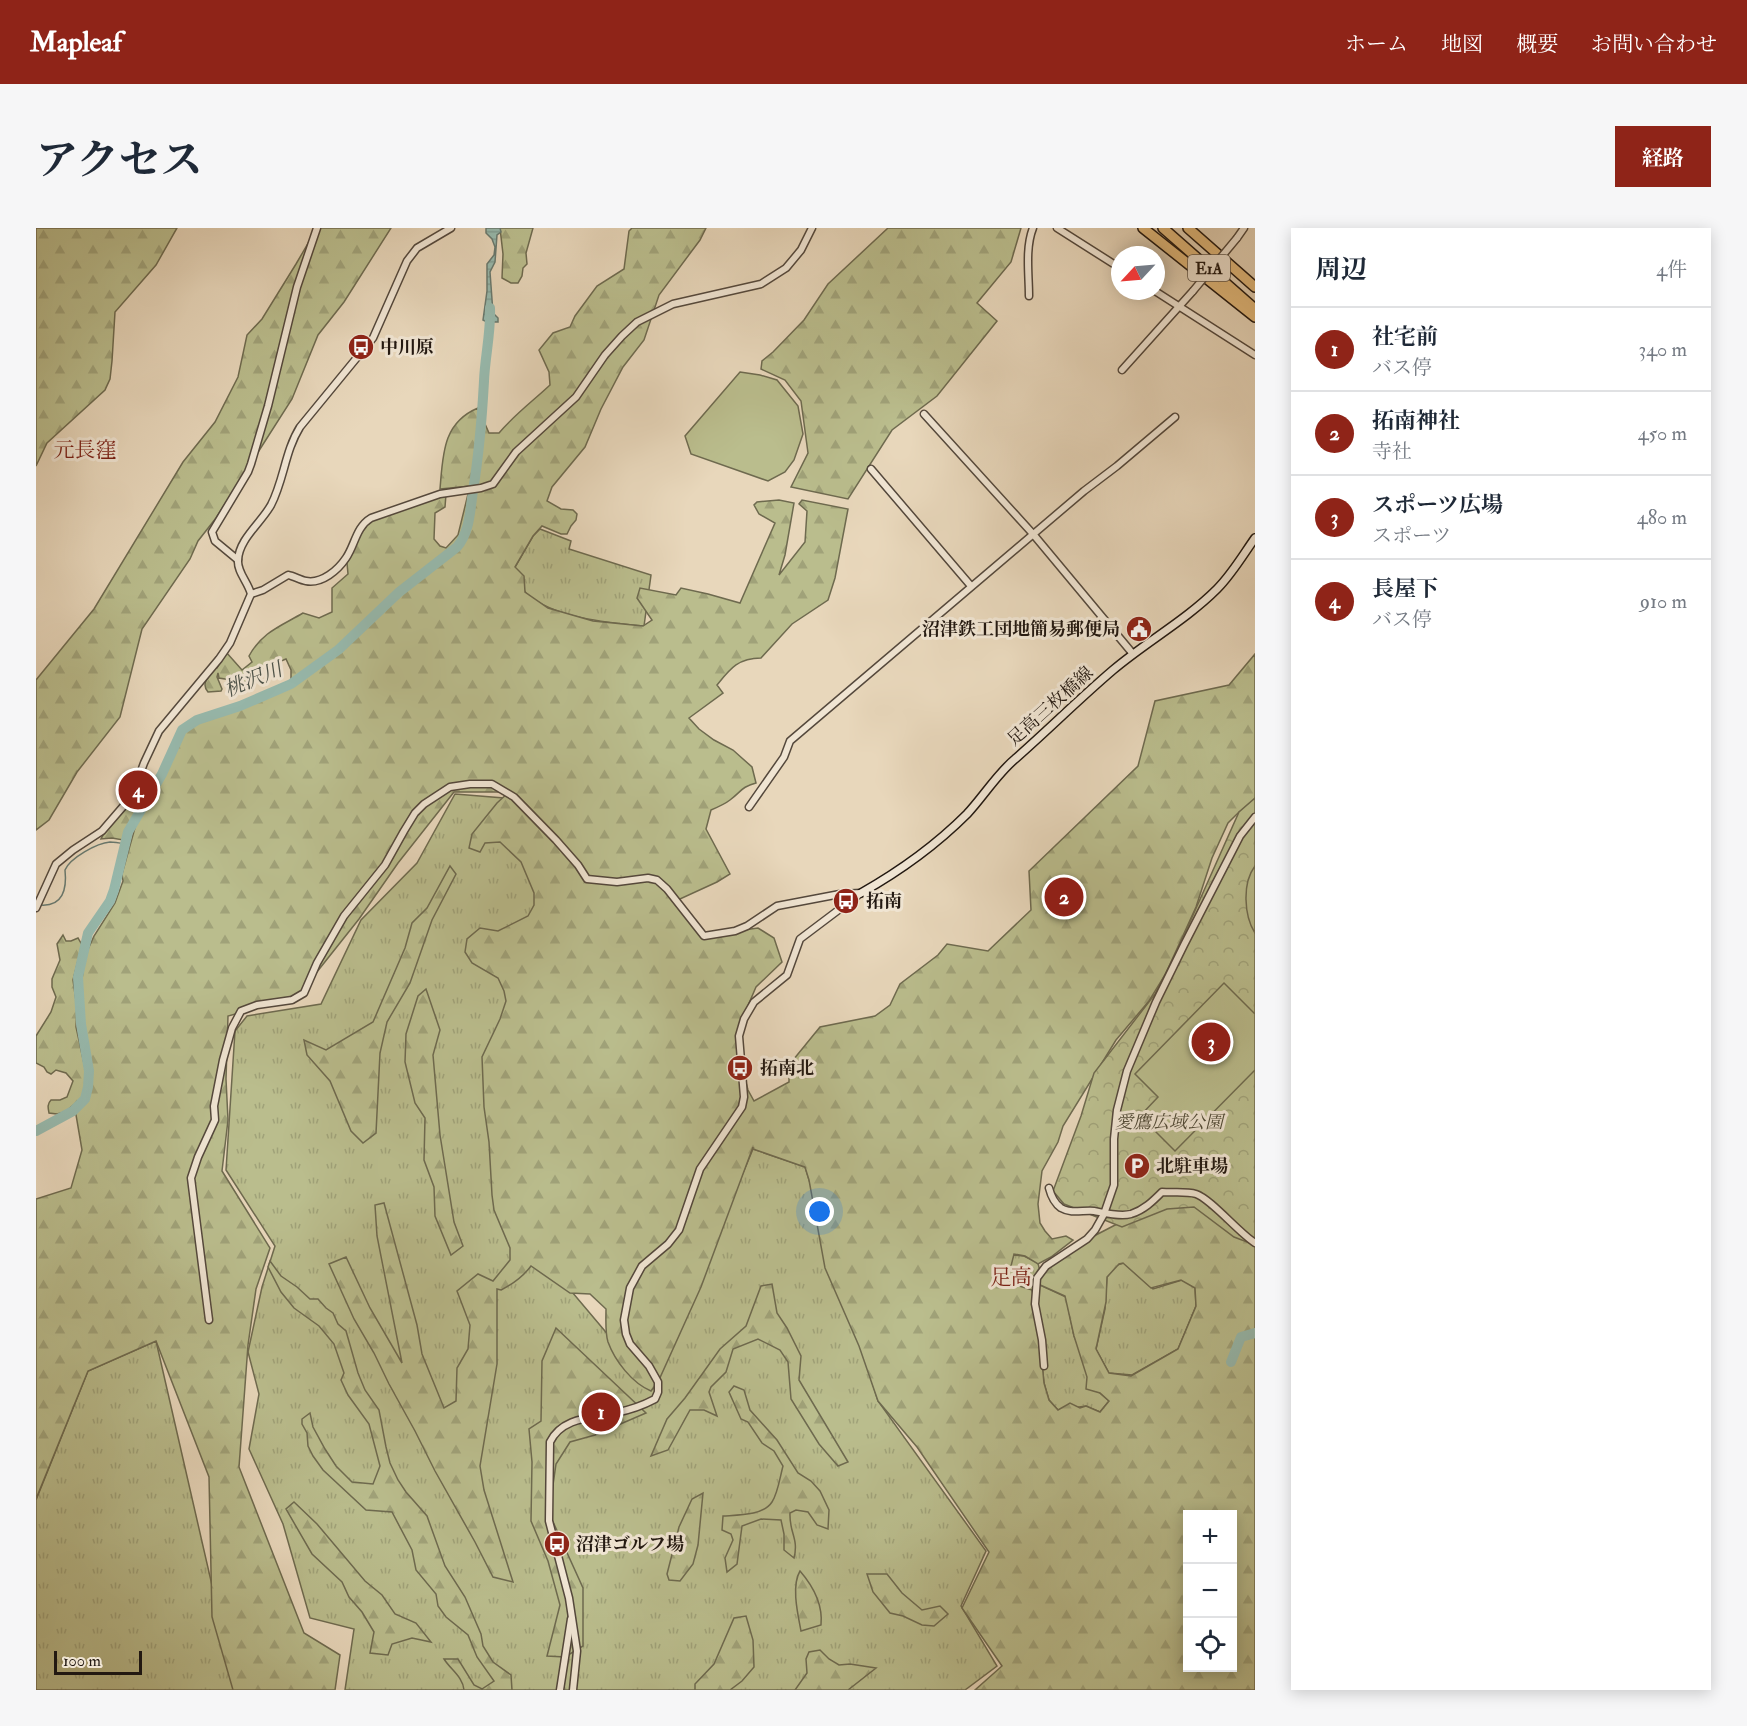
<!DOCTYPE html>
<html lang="ja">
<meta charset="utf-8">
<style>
body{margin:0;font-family:"IM FELL Double Pica","Noto Serif JP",serif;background:#f6f6f7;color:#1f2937}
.controls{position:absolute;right:18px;bottom:18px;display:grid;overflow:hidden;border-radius:0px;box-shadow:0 3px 15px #0003}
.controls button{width:54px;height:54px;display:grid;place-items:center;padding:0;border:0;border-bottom:2px solid #e0e1e3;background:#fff;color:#1f2937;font:30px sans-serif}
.compass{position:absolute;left:1075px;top:18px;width:54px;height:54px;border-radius:50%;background:#fff;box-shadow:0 3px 15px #0003;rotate:244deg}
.scale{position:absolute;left:18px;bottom:15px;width:88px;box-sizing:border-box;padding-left:6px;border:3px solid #221811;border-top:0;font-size:16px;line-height:21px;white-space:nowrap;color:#221811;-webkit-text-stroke:4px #f0e5d3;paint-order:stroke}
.you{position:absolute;left:784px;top:984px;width:21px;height:21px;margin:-15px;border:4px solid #fff;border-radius:50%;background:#1a73e8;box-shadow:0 0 0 9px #1a73e833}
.badge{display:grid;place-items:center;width:39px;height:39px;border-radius:50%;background:#8f2418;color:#fff;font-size:20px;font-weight:700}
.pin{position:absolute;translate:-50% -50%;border:3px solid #fff;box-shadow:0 2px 6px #0006}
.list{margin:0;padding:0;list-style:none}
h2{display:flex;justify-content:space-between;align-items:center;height:78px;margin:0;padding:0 24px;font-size:26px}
h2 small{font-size:20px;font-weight:400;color:#747a83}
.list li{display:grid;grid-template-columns:39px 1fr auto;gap:18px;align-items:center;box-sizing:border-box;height:84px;padding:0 24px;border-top:2px solid #e0e1e3}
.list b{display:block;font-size:22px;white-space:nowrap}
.list p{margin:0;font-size:20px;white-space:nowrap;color:#747a83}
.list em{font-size:20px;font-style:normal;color:#747a83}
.icon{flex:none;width:33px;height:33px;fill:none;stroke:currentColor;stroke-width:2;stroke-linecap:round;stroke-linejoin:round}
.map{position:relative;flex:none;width:1219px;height:1462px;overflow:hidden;border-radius:0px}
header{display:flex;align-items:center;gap:36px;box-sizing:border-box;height:84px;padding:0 30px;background:#8f2418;color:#fff}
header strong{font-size:28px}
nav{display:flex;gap:33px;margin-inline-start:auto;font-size:21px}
.intro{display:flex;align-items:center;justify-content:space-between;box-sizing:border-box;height:144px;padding:0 36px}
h1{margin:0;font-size:42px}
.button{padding:15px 27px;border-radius:0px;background:#8f2418;color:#fff;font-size:21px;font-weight:700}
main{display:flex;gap:36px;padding:0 36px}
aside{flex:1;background:#fff;border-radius:0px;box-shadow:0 3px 15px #0003}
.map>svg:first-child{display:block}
.grass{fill:url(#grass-tufts);stroke:#6e6a4f;stroke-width:1.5}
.forest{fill:url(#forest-firs);stroke:#6e6a4f;stroke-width:1.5;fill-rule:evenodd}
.park{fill:url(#park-crowns);stroke:#6e6a4f;stroke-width:1.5}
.pitch{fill:#babd8d;stroke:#6e6a4f;stroke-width:1.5}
.water{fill:url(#water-rules);stroke:#68796f;stroke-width:1.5}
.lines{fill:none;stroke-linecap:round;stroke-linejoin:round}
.stream{stroke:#68796f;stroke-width:1.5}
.river{stroke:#97baae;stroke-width:10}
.tertiary-casing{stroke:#54483c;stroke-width:9}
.secondary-casing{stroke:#221811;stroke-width:10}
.motorway-casing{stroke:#221811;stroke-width:12}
.tertiary{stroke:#f0e5d3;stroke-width:6}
.secondary{stroke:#f0e5d3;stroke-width:7}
.motorway{stroke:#e4bc7e;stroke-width:9}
.tertiary-bridge-casing{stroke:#54483c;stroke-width:9;stroke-linecap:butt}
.tertiary-bridge{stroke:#f0e5d3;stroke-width:6}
.labels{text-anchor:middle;stroke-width:6;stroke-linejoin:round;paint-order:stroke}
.shield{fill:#f0e5d3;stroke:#60564b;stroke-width:1.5}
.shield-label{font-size:16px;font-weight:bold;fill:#221811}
.poi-label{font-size:18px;font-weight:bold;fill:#221811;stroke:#f0e5d3;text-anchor:start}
.street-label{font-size:18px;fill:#221811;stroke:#f0e5d3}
.park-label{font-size:18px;font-style:italic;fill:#504a36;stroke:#f0e5d3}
.water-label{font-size:20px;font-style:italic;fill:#4b5148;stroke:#f0e5d3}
.quarter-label{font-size:21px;fill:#7a1f14;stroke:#f0e5d3}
</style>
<header>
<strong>Mapleaf</strong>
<nav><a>ホーム</a><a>地図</a><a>概要</a><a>お問い合わせ</a></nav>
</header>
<div class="intro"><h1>アクセス</h1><a class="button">経路</a></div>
<main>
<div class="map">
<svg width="1219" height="1462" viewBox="0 0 1219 1462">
<defs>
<pattern id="grass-tufts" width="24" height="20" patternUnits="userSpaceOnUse" patternTransform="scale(1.5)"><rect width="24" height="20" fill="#babd8d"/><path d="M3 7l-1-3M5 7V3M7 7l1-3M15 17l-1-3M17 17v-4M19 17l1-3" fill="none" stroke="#a0a279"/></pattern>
<pattern id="forest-firs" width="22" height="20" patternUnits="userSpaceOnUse" patternTransform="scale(1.5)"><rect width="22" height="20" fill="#babd8d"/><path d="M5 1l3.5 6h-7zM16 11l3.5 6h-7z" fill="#a0a279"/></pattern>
<pattern id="park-crowns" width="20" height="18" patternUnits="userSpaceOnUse" patternTransform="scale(1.5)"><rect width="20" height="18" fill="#babd8d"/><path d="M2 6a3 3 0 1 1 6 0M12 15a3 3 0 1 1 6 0" fill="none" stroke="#a0a279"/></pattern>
<pattern id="water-rules" width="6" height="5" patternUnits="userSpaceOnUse" patternTransform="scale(1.5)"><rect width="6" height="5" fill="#97baae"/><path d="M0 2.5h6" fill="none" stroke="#829f95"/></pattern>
</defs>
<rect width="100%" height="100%" fill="#e8d7bb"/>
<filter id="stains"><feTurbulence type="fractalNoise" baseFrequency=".00333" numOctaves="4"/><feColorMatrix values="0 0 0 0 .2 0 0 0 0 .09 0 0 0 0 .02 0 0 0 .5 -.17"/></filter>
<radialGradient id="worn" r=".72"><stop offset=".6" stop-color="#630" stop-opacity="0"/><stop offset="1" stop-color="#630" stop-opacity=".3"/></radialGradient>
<!-- grass -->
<g class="grass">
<path d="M504,301L535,313L533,321L615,347L608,398C572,395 517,390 490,365C485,359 482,347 479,339L497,308Z"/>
<polygon points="419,566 468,570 529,672 477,994 617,1160 717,921 769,939 842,1173 950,1323 925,1378 961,1438 929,1462 309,1462 318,1401 274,1390 247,1296 213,1221 223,1166 212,1124 226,1059 239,1018 190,942 199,803 211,788 285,776 325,692 381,635"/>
<polygon points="977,1027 988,1028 1002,1035 1004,1044 1004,1057 1030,1069 1038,1108 1064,1165 1073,1173 1064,1184 1050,1178 1022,1182 1013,1172 1008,1155 1003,1105 970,1054"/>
<polygon points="1088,1035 1117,1061 1146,1052 1159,1059 1160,1078 1142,1121 1096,1147 1073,1145 1060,1121 1069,1081 1071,1049 1081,1037"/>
<polygon points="120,1113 200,1462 0,1462 0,1272 52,1143"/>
</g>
<!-- forest -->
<g class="forest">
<polygon points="0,0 141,0 120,37 79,84 76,133 74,151 69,162 11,215 0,238"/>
<polygon points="281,0 355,0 308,74 282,107 256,171 180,290 162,313 154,331 106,401 84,489 41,544 13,592 0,602 0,452 58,381 147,234 179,194 202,149 211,107 226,91 260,36"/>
<polygon points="464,0 497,0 490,25 491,36 487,40 486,48 482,55 475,55 466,50 467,26"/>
<path d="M596,0H670L664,12L623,67L608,112L587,139L565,181L549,219L516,259L511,273L525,281L537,282L541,286L540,292L535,298L531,306H525L506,298L497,308L479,339L488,348L489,364L512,380L557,393L607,398L616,392L601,370L604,360L640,367L645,360L672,366L704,375L739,295L723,286L718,277L721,274L743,272L758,275L749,327L743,347L769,314L771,283L763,276L766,272L812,281L799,350L792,372L756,396L725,430C702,430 694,441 681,457L687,465L653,490L663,501L678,512L697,522L716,539L720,555C705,559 706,563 694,572C689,576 682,579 675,582L670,601L694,646L681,654L644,671H642L664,705L671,707L722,700L738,710L746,734L720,759L702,801L705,836L712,862L718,873L753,854V837L784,799L839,788L854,777L864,756L902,727L911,716L952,723L995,682L993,643L1102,538L1119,473L1193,457L1219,426V575L1203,584L1192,595L1176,630L1160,679L1129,747L1113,773L1080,812L1027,898L1022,914L1006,943L1002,976L1004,995L1009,1003L1016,1011L1030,1008L1037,1012L1015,1029L1002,1036L989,1028L978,1026L971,1054L996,1062L1001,1083L1008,1155L1013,1172L1022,1182L1034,1175L1044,1180L1050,1178L1064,1184L1073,1173L1064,1165L1050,1161L1051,1149L1038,1108L1029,1068L1002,1056L1005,1043L1058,1008L1083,995L1159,972L1219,1014V1462H939L966,1438L926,1380L953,1324L881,1219L842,1173L823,1118L789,1040L773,952L769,939L717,921V919L665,1059L622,1154L615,1163C596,1155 579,1133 572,1114C569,1105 570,1091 570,1081L554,1066L534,1065L495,1038C486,1050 477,1056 465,1062L461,1061V1136L444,1238L448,1262L477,1354L457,1349L439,1314L399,1243L379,1203L353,1156L338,1125L318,1091L293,1036L310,1029L334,1080L366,1135L341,1008L339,977L348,975L381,1097L386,1126L408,1180L420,1173L421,1140L432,1121L434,1097L421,1063L442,1046L457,1053L474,1032V1020L458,982L456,967L453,914L448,879L446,829L464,791L470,773L468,763L462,750L436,735L429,724L431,711L444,700L462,703L492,688L498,677V665L485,634L464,614L449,615L444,624L433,620L436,606L461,575L473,564H418L362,635L323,691L261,769L192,788L190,851L192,892L186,943L234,1020L220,1061L212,1117L203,1239L268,1405L304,1427L299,1462H197L176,1389L173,1249L120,1113L52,1143L0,1271V971L35,960L46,922L39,881L54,862L43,774L49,728L58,708L79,675L87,653L86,646L102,589L126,544L147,502L165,492L201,481L236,466L255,456V442L250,431L227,440L214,455L183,450L182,445L181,449L186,461L185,463L172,464C164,455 174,448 178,441L181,440L190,424L206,442L216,434L213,428C226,404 245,398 267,385L283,390L296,384V360L312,346L311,335L323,306L331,294L410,266L409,279L399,285L398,311L404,318L410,320L422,307L434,258L404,261C407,228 406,195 442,180L453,205H463C478,187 497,173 514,157L513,144L503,122L517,105L534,99L539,88L561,58L588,41L593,3ZM1087,1035L1115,1060L1145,1052L1159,1060L1160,1078L1142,1121L1095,1148L1073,1145L1060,1121L1070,1074L1071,1049L1083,1036ZM1152,1286H1196V1440H1152Z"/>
<polygon points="852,0 985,0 975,34 941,75 961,93 901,168 856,202 812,271 755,259 772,225 765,173 749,152 725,141 726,133 737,124 768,92 792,56"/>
<path d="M95,574L108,575C103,583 94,593 93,602L89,605L87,612L76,610L65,611L71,600Z"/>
<polygon points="414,638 420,646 396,692 374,755 351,794 344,825 340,905 327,915 315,903 294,853 271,827 268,812 290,822 337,794 369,720 376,695 391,680"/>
<path d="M27,707L30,713H35L42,710L46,717L37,752L41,780L40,799L49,840V862L47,869L29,884L21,886L13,885C12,880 11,876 15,872H24L31,869L37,853L30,845L20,842L15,846L11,844L8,839L0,835V808L15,784L20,769L16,759V751L24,732L21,716Z"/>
<polygon points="390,761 404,802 397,827 404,907 418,994 427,1018 415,1027 399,988 398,959 388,932 389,890 379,875 369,834 370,806 382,768"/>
<path d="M234,1033L245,1048L261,1059L274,1071H282L290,1080L297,1085L302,1096L310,1103L322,1145L329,1162L343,1182L350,1219L354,1235L362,1252L370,1264L391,1288L409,1338L429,1369L445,1406L447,1418L457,1434L475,1447L476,1462H428C427,1449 415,1442 408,1431H422L438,1457L446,1461L458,1453L441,1429L432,1407L410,1389L402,1378L400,1366L380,1342L376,1322L356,1284L330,1282L287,1242L277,1228L272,1218L271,1205L266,1196V1191L274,1185L277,1199L289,1221L300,1238L316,1254L337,1256L344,1238L333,1196L312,1167L305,1152L308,1145L298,1116L283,1098L258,1080L245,1064L232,1039Z"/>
<polygon points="736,1056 741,1085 751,1100 765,1128 763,1152 812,1234 802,1238 783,1216 755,1171 752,1134 744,1122 722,1111 697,1121 690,1144 675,1159 673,1164 681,1188 668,1182 654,1182 632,1222 615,1228 631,1191 649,1170 684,1121 710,1098 725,1058"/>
<polygon points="520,1100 610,1185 559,1207 534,1214 520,1236 513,1285 547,1360 547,1418 529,1429 511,1428 524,1377 512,1333 495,1293 496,1234 493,1201 505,1193 506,1133"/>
<path d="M698,1158L708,1162L714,1182L741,1212L762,1245L775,1253L784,1263L793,1282L792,1301L781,1297L772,1284L760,1282L754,1285C753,1305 763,1310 758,1330L748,1322V1306L745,1292L725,1291L706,1298L701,1336L691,1344L689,1330L697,1312L695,1306L686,1302L687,1288C701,1287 727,1288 736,1274C742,1265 744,1249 747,1238L738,1223L726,1215L712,1194L705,1191L693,1164Z"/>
<polygon points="667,1265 662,1317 657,1336 644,1353 633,1352 631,1346 643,1299 656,1271"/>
<polygon points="258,1274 281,1296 329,1353 346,1367 359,1386 380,1395 395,1414 376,1410 356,1416 352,1427 334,1425 338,1404 326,1384 313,1369 306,1354 276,1326 250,1281"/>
<path d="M764,1343C777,1358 787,1377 785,1397L765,1403C762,1387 755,1358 764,1343Z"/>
<polygon points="831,1346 851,1346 866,1365 886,1382 904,1378 912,1386 898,1398 886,1397 867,1388 854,1385 837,1364"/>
<polygon points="710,1388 717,1412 718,1439 706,1453 694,1462 659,1462 659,1456 678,1436 698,1390"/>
<polygon points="784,1422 793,1431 803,1437 814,1436 840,1440 812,1462 759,1462 771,1445 770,1431 773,1424"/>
</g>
<!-- park -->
<polygon class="park" points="1219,570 1219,1017 1198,1009 1158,979 1131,981 1086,999 1028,976 1017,963 1045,888 1058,845 1119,766 1141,723 1203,584"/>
<!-- pitch -->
<g class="pitch">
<polygon points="704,144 724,147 741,152 762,178 767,206 758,232 749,244 732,253 655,226 649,208"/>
<path d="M1219,638V705C1208,688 1206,655 1219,638Z"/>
<polygon points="1188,755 1219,786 1219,842 1139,923 1104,888 1122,869 1099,846"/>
</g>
<!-- water -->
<polygon class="water" points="450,0 464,0 465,4 461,7 459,34 454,44 457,85 462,90 462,94 451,94 447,92 451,63 451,36 458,27 459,19 456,11 450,5"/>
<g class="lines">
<!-- stream -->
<path class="stream" d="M4,677C27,679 31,661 29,642C34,630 61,615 74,614C79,614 84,615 89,616"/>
<!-- river -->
<g class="river">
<path d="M0,903L37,883L49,871L52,859L53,843L45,796L42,749L52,705L74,673L78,662L92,604L126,546L146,502L161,492L204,478L255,456L302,422L362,365L421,319C434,304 434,282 437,263C443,226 446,190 448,153C449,128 455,105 454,80"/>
<polyline points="1195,1134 1205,1109 1219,1105"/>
</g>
<!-- tertiary casing -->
<g class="tertiary-casing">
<g id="tertiary">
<polyline points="1021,0 1084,40"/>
<polyline points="1201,10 1208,0"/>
<polyline points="1119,63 1219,127"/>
<path d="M993,68C993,47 989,20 997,0"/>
<polyline points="1086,142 1157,63"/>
<polyline points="888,186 997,306 1097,426"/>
<polyline points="835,241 935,358"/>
<polyline points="202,332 179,313 176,304 212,244 215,236 232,178 261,59 281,0"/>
<path d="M215,366L227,362L252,347C258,348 264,352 270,353C286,356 302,342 310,330C319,317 320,299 335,290L404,266L445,260L457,256L480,224L540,169L569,127L586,108L601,94L637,76L725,56L750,40L765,22L776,0"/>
<polyline points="713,579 748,529 754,513 1048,263 1081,238 1139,189"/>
<path d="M0,680L20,636L37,622L66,603L91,574L97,565L108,535L123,503L183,431L194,415L215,366C212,354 201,344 202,332C203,311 225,295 235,277C248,252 249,223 264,199L337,110L371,33L381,20L415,0"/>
<path d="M1013,960C1015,968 1018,975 1025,980C1035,986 1047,982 1058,983C1069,985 1084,989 1095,986C1108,982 1117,973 1126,964C1137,965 1150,963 1160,966C1175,971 1202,1004 1219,1015"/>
<polyline points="173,1092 155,950 162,929 179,892 178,878 187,832 196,800 205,783 221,777 256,772 268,765 281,735 308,688 349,637 368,603 379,585 388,576 414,559 434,556 456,556 478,569 520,612 542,637 551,651 581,654 612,650 621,652 631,661 668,708 699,703 711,698 741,678 804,666 825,665"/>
<polyline points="1008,1138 1006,1112 999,1076 1001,1050 1010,1038 1051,1011 1059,1002 1068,986 1078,957 1078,911 1081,882 1091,843 1120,774 1148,717 1204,608 1219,589"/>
<polyline points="524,1462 535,1391"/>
<path d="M537,1462L541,1423L533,1370L513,1293L514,1214C526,1189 556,1190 579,1185C594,1182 606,1178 619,1171L622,1164V1154L613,1138L594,1116L590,1106L588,1092L594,1060L606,1038L632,1016L643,1002L664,941L706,879L708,869L703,808L708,791L718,774L751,747L764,711L825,665"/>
</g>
</g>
<!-- secondary casing -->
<g class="secondary-casing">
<path id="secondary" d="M825,665C864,643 900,617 931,586C947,569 961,546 979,531C1012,502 1043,471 1077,442C1110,414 1150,392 1181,361C1196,346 1207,327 1219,310"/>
</g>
<!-- motorway casing -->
<g class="motorway-casing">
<g id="motorway">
<polyline points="1107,0 1219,89"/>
<polyline points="1127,0 1219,81"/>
<polyline points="1152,0 1219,59"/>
</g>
</g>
<!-- tertiary -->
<use href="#tertiary" class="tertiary"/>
<!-- secondary -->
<use href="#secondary" class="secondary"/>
<!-- motorway -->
<use href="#motorway" class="motorway"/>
<!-- tertiary-bridge casing -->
<g class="tertiary-bridge-casing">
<polyline id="tertiary-bridge" points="1157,63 1201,10"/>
</g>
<!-- tertiary-bridge -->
<use href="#tertiary-bridge" class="tertiary-bridge"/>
</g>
<!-- icons -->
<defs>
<g id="bus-disc" transform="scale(1.35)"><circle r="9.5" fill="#8f2418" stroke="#f0e5d3"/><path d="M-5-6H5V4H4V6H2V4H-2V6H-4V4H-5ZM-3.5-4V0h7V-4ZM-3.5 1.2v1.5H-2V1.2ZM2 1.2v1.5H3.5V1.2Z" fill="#fff"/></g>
<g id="civic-disc" transform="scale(1.35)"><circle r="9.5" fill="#8f2418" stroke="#f0e5d3"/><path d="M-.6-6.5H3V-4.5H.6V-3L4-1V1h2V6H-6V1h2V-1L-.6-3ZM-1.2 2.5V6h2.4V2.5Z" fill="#fff"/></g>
<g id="parking-disc" transform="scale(1.35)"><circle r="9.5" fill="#8f2418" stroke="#f0e5d3"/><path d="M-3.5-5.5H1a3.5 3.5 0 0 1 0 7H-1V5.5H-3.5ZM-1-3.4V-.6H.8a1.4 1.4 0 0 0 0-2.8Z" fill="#fff"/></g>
</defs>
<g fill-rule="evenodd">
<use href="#bus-disc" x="325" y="119"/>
<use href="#civic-disc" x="1103" y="401"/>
<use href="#bus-disc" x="810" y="673"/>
<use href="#bus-disc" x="704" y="840"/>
<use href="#parking-disc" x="1101" y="938"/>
<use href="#bus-disc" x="521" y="1316"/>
</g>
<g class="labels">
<!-- shield labels -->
<rect class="shield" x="1152" y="27" width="42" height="26" rx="4.5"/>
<g class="shield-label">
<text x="1173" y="46">E1A</text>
</g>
<!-- poi labels -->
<g class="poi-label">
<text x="344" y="125">中川原</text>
<text x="1084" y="407" text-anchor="end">沼津鉄工団地簡易郵便局</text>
<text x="830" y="679">拓南</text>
<text x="724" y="846">拓南北</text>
<text x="1120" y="944">北駐車場</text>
<text x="540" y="1322">沼津ゴルフ場</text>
</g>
<!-- street labels -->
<g class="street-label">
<text transform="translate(1014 478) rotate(-42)" y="6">足高三枚橋線</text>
</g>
<!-- park labels -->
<g class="park-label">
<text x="1133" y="900">愛鷹広域公園</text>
</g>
<!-- water labels -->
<g class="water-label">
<text transform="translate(217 451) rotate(-22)" y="7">桃沢川</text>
</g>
<!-- quarter labels -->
<g class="quarter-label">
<text x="49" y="229">元長窪</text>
<text x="975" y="1056">足高</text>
</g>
</g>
<rect width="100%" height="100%" filter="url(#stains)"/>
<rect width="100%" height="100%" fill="url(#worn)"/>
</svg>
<div class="controls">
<button>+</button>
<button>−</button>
<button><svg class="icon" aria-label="locate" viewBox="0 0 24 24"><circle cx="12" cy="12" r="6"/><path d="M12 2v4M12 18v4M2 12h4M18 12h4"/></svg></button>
</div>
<svg class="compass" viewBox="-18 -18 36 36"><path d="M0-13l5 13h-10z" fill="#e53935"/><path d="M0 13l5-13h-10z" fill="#747a83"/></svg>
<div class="scale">100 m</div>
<div class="you"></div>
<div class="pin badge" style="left:565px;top:1184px">1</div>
<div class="pin badge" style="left:1028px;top:669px">2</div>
<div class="pin badge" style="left:1175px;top:814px">3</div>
<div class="pin badge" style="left:102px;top:562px">4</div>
</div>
<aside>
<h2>周辺<small>4件</small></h2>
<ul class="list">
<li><span class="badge">1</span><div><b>社宅前</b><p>バス停</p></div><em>340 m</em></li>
<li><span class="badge">2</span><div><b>拓南神社</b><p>寺社</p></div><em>450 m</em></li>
<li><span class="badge">3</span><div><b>スポーツ広場</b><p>スポーツ</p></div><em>480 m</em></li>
<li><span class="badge">4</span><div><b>長屋下</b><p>バス停</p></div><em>910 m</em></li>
</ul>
</aside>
</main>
